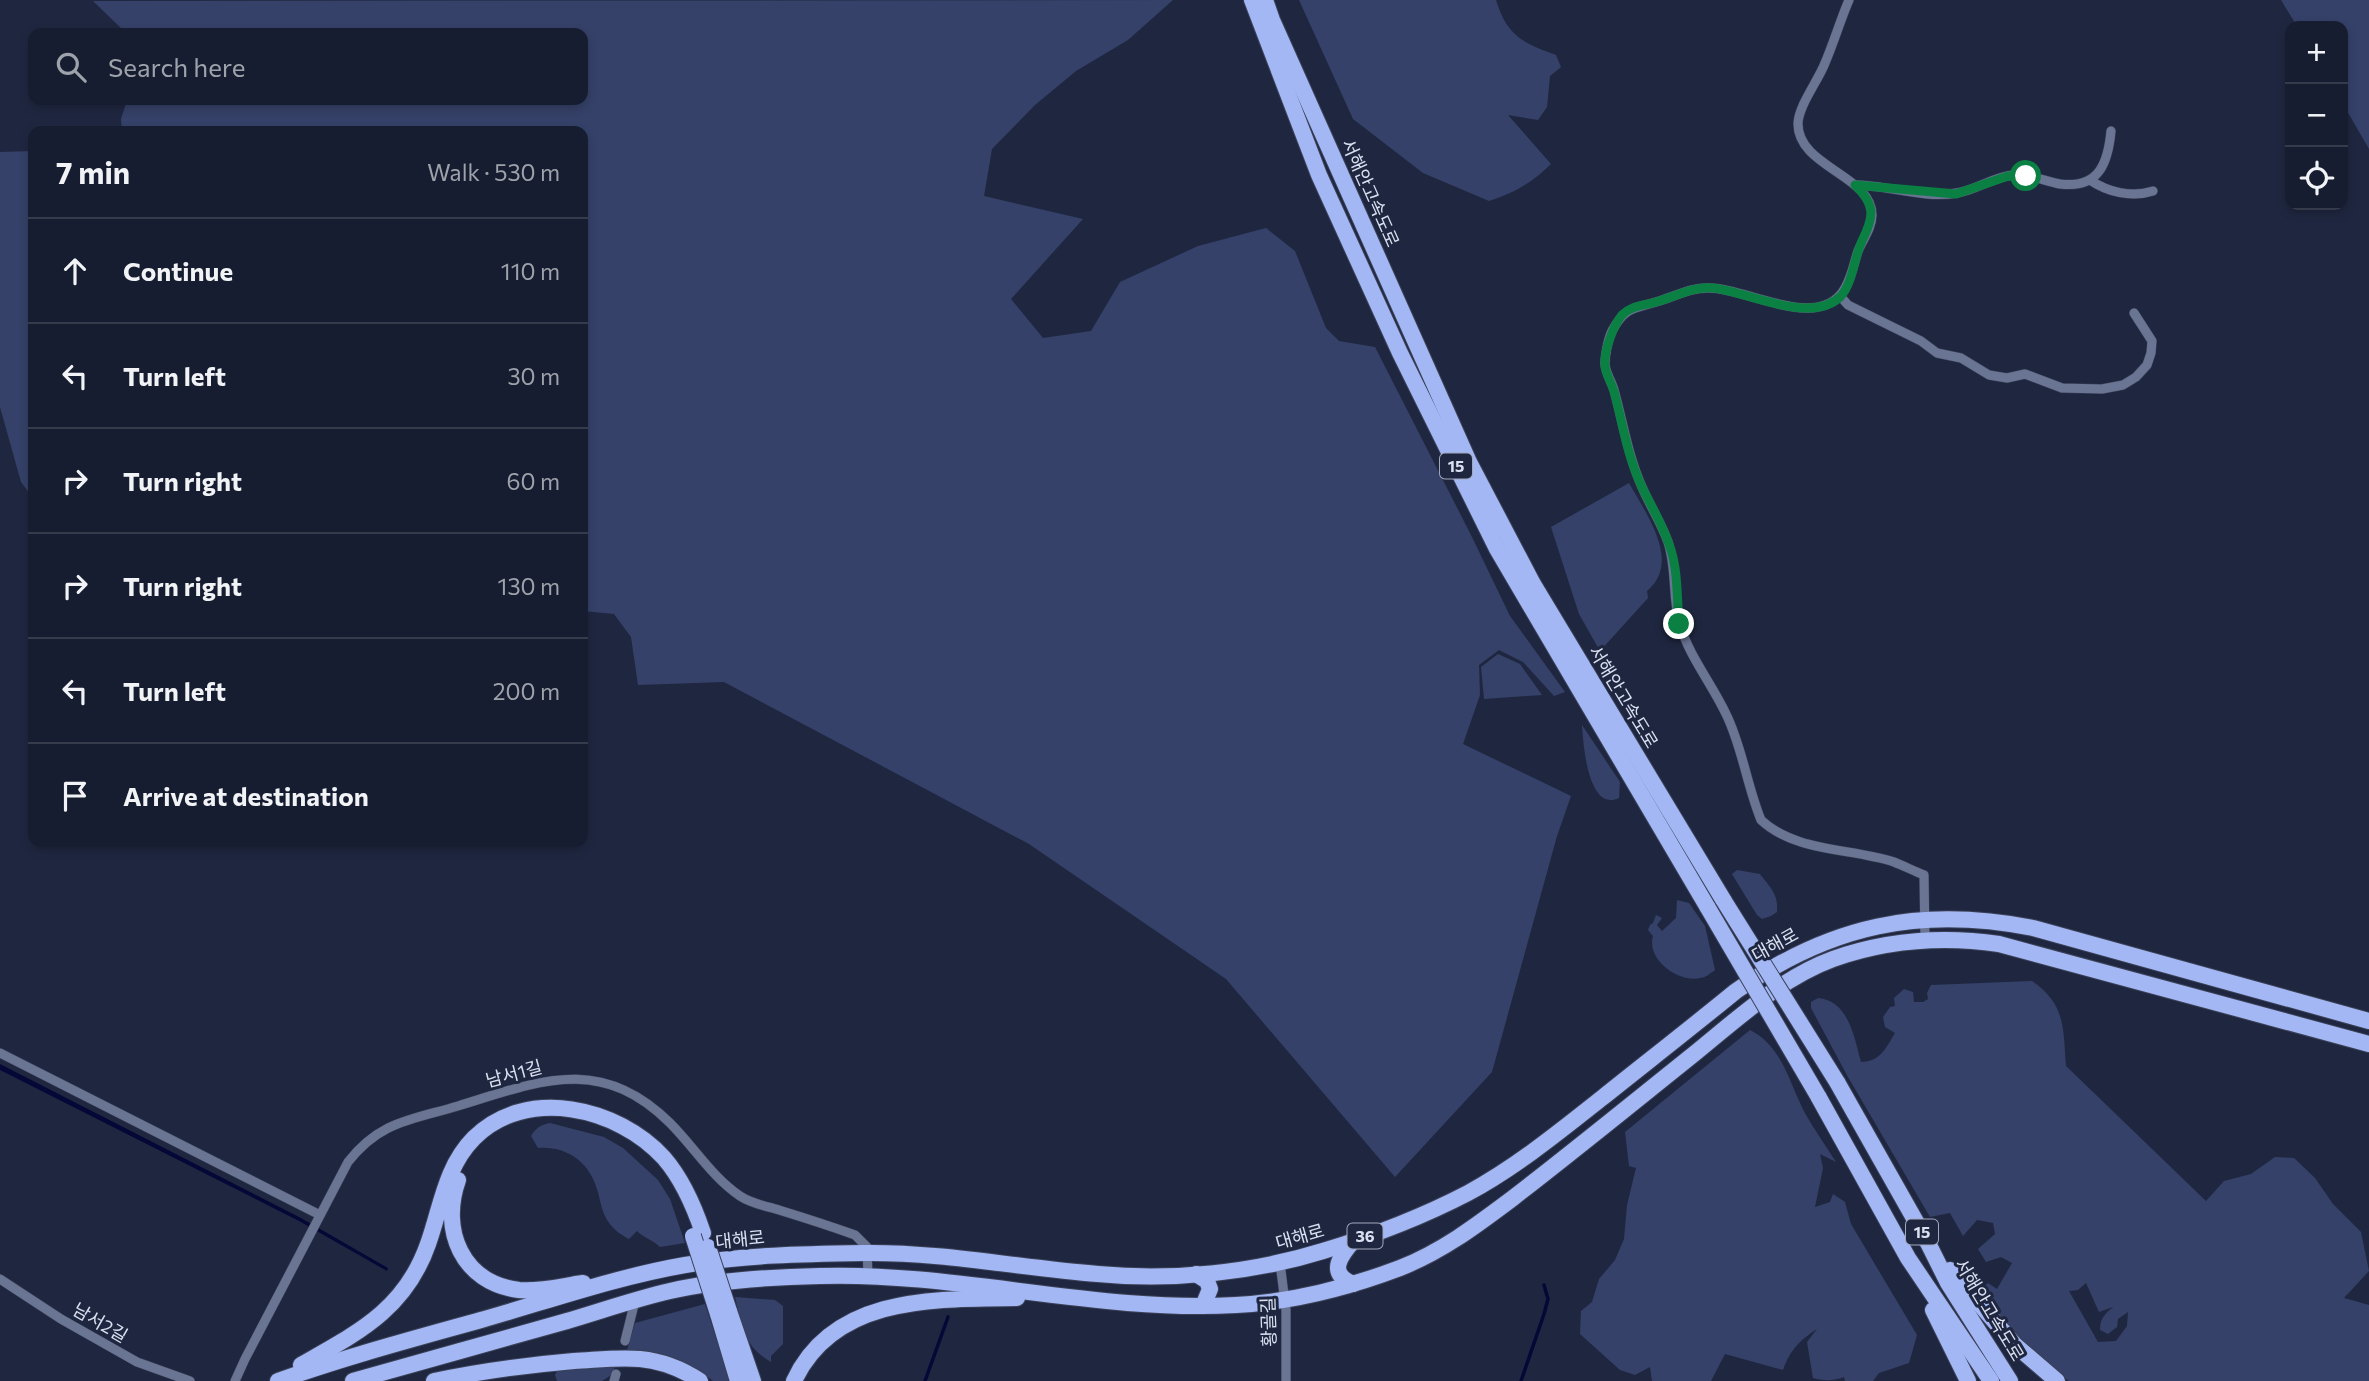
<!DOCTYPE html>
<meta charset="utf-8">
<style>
body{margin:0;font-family:Commissioner,"Noto Sans KR",sans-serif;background:#242a3c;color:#f1f3f6}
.controls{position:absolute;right:21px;top:21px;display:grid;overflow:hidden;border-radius:14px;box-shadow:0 4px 10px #0003}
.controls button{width:63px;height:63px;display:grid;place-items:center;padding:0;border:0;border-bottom:2px solid #363b4c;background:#171d30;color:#f1f3f6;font:35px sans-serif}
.stop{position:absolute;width:21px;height:21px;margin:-16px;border:5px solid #0b8043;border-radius:50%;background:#fff}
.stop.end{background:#0b8043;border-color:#fff;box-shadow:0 2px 7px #0008}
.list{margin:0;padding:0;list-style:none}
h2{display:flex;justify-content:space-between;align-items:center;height:91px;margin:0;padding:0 28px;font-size:30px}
h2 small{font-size:23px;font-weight:400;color:#9ea2ab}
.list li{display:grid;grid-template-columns:46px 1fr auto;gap:21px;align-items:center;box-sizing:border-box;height:105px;padding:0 28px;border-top:2px solid #363b4c}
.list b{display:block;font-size:26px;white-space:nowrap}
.list em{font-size:23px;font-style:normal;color:#9ea2ab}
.icon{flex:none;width:38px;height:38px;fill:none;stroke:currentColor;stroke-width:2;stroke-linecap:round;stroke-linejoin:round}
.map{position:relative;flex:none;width:2369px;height:1381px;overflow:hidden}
.search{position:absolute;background:#171d30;box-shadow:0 4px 10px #0003;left:28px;top:28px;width:560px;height:77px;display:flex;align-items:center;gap:18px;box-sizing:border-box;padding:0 24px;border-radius:14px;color:#9ea2ab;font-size:26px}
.panel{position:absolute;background:#171d30;box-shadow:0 4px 10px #0003;left:28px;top:126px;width:560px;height:721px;border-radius:14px}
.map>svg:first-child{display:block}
.green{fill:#354168;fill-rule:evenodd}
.water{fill:#050836}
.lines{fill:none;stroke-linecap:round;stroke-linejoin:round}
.stream{stroke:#050836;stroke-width:3.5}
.street-casing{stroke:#3b4157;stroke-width:10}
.highway-casing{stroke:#3b4157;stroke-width:18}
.street{stroke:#6a7493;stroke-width:9}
.highway{stroke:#a3b7f4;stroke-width:16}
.highway-bridge-casing{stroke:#3b4157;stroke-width:18;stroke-linecap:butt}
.highway-bridge{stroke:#a3b7f4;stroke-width:16}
.route{stroke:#0b8043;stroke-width:9}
.labels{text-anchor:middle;stroke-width:6;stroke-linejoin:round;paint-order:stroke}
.shield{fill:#1f2740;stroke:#a2a8bc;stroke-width:2}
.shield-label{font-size:16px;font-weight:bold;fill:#dae0f1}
.street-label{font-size:18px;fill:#dae0f1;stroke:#1f2740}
</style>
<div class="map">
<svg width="2369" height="1381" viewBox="0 0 2369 1381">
<rect width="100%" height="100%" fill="#1f2740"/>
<!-- green -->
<g class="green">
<polygon points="1173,0 1128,40 1076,71 1035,105 992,149 984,196 1083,219 1011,299 1043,338 1091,331 1120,282 1198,246 1266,228 1295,251 1326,328 1339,341 1375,347 1471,535 1510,616 1565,692 1554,696 1523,662 1499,650 1479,665 1480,695 1463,744 1571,796 1557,836 1492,1072 1395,1177 1226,979 1029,844 724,682 638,685 631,637 614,614 583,611 583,131 122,131 121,119 127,100 583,100 583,33 126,33 93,1"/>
<path d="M1299,0H1496C1507,36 1523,43 1556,55L1561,67L1550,76L1547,107L1538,120L1508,115L1551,164C1532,183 1514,193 1489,201L1423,173L1353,119Z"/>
<polygon points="2281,0 2369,0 2369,149 2343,104 2343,26 2297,26"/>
<polygon points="33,151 33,498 21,482 0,407 0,152"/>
<path d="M1629,483C1646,514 1682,562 1647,591L1648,598L1600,651L1579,614L1551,527Z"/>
<polygon points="1498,654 1520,664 1542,695 1484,699 1481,667"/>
<path d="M1582,725L1620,782L1619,798C1588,813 1583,743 1582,725Z"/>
<path d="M1737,870L1760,874C1770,887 1779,895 1777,912L1771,916L1762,919L1757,915L1732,874Z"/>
<path d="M1677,900L1689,903L1705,926L1715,970C1711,973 1705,978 1700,978C1678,983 1646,959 1653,936L1648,930L1650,925L1653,923L1656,915L1662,918L1657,925L1662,931L1676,918Z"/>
<path d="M2032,981C2066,1004 2063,1029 2066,1066L2206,1201L2224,1181L2251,1174L2275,1157L2294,1158L2315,1178L2333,1204L2361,1232L2369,1271L2344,1298L2369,1305V1381H2069C2036,1358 1996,1326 1983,1287L1988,1283L1997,1289L2012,1263L2001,1257L1986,1262L1978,1249L1995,1234L1993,1223L1977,1220L1963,1236L1950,1213L1930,1217L1848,1077L1811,1008V1002L1818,998C1849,1001 1854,1037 1861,1062C1880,1062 1886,1048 1895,1033L1885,1027L1883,1017L1890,1007L1895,1006L1894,998L1904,989L1913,992L1914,1002H1923L1928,999L1927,993L1931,985ZM2086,1283L2099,1312L2113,1307C2105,1314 2100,1318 2100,1330L2108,1334L2117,1327L2118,1319L2128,1312L2127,1326L2116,1341L2098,1342L2069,1291L2078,1290Z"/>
<path d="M1750,1030C1783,1046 1790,1086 1806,1115C1815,1131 1826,1146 1836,1162L1820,1154L1823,1168L1815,1207L1830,1202L1833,1194L1845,1202L1851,1224L1917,1335L1909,1363L1879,1373L1873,1381H1845L1844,1377C1833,1381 1825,1381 1813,1378L1807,1342L1817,1329C1800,1340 1790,1350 1783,1370L1725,1354L1711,1381H1652L1650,1367L1635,1375L1620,1370L1580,1334L1581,1311L1592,1302L1599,1279L1615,1260L1624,1239L1627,1205L1636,1168L1629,1166L1625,1132Z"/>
<path d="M550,1123L604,1137L623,1148L658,1180L670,1199L685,1243L660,1247C653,1240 644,1238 637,1231L629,1239C619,1234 610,1227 605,1216C601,1208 600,1198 597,1189C589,1162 567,1146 538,1148L531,1136C536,1128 540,1125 550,1123Z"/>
<path d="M735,1297L775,1300L783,1306V1344L771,1356V1362C743,1346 742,1325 735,1297Z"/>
<polygon points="705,1304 730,1381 713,1381 704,1374 674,1359 642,1350 627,1350 635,1323"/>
<polygon points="615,1365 613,1374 602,1381 557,1381 555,1375 557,1371"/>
</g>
<!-- water -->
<polygon class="water" points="0,1064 301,1218 388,1268 387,1271 299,1221 0,1070"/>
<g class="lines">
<!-- stream -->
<g class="stream">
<polyline points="925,1381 948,1317"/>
<polyline points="1521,1381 1544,1314 1548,1299 1544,1285"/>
</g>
<!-- street casing -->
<g class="street-casing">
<g id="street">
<path d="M1849,0C1840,21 1834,42 1825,63C1818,81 1799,105 1798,123C1797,167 1872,175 1872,215C1872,228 1863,239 1858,251C1854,263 1852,276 1845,288C1820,333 1747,288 1710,288C1691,287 1674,297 1656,302C1633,309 1625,307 1612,331C1608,339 1605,355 1605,364C1605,372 1612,382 1614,390C1623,422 1628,456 1642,487C1650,506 1661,522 1668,542C1677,569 1672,598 1680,625C1689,656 1712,684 1726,714C1742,746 1747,786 1761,820C1795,852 1851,848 1894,862C1904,866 1914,871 1924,875L1925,940"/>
<path d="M2090,180C2107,192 2132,198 2153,191"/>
<path d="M1855,185C1888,185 1923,199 1957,193C1976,190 1993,177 2013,175C2029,174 2045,181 2060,184C2099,189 2108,163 2111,131"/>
<polyline points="1840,296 1848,305 1921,341 1937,353 1961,358 1989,375 2007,378 2025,374 2062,388 2102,389 2123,385 2136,377 2147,365 2151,353 2152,341 2134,313"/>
<polyline points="0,1053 320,1215"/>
<polyline points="1280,1263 1286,1310 1286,1381"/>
<polyline points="0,1279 61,1319 137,1362 190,1381"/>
<polyline points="625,1341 635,1301"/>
<path d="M235,1381L245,1359L348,1162C380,1121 411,1120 458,1106C539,1081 601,1054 670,1123C694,1147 712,1177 740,1196C752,1204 766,1206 779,1210C805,1218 830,1226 855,1235L867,1247L868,1276"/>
<polyline points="614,1381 616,1374"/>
</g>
</g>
<!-- highway casing -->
<g class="highway-casing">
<g id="highway">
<polyline points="1252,0 1319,175 1400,353 1497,549 1708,908"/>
<polyline points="1265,0 1272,20 1469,462 1533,584 1724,901"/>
<polyline points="1837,1082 1928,1243 1948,1283 2010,1381"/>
<polyline points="1818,1096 1908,1258 1991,1381"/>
<path d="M458,1180C440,1230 462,1283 519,1290C540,1292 562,1286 583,1283"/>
<polyline points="1950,1270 2015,1345 2057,1381"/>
<polyline points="1196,1274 1207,1281 1210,1289 1203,1306"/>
<path d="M1353,1284C1327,1273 1340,1256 1354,1240"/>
<polyline points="1933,1310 1968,1381"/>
<polyline points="729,1311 753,1381"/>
<polyline points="718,1314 738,1381"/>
<path d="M301,1365C357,1333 405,1310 428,1244C441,1208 445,1167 474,1138C526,1086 618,1107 664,1158C683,1180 694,1206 703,1233"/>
<path d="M278,1381C345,1357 413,1339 481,1320C548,1301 616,1277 685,1265C744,1255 804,1254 864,1253C943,1252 1020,1268 1098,1274C1172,1281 1252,1273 1323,1251C1372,1236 1422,1217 1468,1193C1516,1167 1559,1132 1602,1098C1647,1062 1692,1027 1736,991C1831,925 1920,906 2033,928L2369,1021"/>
<path d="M353,1381C424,1361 496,1341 567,1321C601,1311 635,1299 670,1291C718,1280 770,1277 820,1276C959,1272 1097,1313 1236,1305C1293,1302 1347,1288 1400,1268C1443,1251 1477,1225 1513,1198C1574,1151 1634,1102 1694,1054C1736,1020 1781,978 1833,959C1887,940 1943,936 1999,944L2369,1044"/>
<path d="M434,1381C481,1371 527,1365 574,1361C596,1360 618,1357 640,1359C661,1361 682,1369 700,1381"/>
<path d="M794,1381C834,1295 936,1299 1017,1298"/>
</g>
</g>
<!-- street -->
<use href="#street" class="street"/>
<!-- highway -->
<use href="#highway" class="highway"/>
<!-- highway-bridge casing -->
<g class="highway-bridge-casing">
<g id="highway-bridge">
<polyline points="1724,901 1837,1082"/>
<polyline points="1708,908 1818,1096"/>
<polyline points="693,1236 718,1314"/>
<polyline points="708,1247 729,1311"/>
</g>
</g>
<!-- highway-bridge -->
<use href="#highway-bridge" class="highway-bridge"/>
</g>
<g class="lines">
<!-- route -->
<path class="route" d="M1679,624C1677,600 1678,572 1671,550C1664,527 1652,508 1642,487C1628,458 1623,426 1615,395C1613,385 1605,374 1605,365C1604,351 1613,326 1622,315C1632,305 1644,306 1656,302C1674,297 1694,286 1713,288C1746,291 1812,326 1841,296C1853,282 1854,258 1862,241C1874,217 1876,205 1855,185L1956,194L2008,176H2026"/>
</g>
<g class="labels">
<!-- shield labels -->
<g class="shield">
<rect x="1440" y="453.5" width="32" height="25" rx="5"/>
<rect x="1906" y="1219.5" width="32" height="25" rx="5"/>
<rect x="1347.5" y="1223.5" width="35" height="25" rx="5"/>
</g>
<g class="shield-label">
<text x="1456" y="472">15</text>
<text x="1922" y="1238">15</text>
<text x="1365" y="1242">36</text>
</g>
<!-- street labels -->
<g class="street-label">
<text transform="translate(1370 193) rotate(66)" y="6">서해안고속도로</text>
<text transform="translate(1623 697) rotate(59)" y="6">서해안고속도로</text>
<text transform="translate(1775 945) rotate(-29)" y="6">대해로</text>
<text transform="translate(514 1074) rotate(-15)" y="6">남서1길</text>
<text transform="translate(1300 1237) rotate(-16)" y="6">대해로</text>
<text transform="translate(740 1240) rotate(-6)" y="6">대해로</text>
<text transform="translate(1989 1310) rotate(59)" y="6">서해안고속도로</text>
<text transform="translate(1269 1322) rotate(-92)" y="6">황골길</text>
<text transform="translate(100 1323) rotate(30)" y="6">남서2길</text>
</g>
</g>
</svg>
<div class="controls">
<button>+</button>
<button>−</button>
<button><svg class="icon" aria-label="locate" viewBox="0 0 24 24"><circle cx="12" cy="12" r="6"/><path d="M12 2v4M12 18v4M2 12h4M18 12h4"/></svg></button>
</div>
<div class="stop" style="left:2026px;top:176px"></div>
<div class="stop end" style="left:1679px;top:624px"></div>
<div class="search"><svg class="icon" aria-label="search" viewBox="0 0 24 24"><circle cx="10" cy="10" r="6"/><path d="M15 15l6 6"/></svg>Search here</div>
<section class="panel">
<h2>7 min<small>Walk · 530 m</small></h2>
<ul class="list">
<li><svg class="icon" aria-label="ahead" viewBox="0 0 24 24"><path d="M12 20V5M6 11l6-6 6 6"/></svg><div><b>Continue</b></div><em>110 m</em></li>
<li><svg class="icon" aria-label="left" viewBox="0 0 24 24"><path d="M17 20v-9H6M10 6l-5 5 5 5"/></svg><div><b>Turn left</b></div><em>30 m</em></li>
<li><svg class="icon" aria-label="right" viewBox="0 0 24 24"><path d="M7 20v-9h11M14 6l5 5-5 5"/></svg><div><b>Turn right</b></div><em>60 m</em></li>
<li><svg class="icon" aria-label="right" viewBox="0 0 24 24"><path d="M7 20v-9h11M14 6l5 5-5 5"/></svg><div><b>Turn right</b></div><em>130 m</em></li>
<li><svg class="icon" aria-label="left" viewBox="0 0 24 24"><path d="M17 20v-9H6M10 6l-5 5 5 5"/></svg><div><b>Turn left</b></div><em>200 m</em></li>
<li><svg class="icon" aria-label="arrive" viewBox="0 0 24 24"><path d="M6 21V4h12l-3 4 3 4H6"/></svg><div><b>Arrive at destination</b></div></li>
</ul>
</section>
</div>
